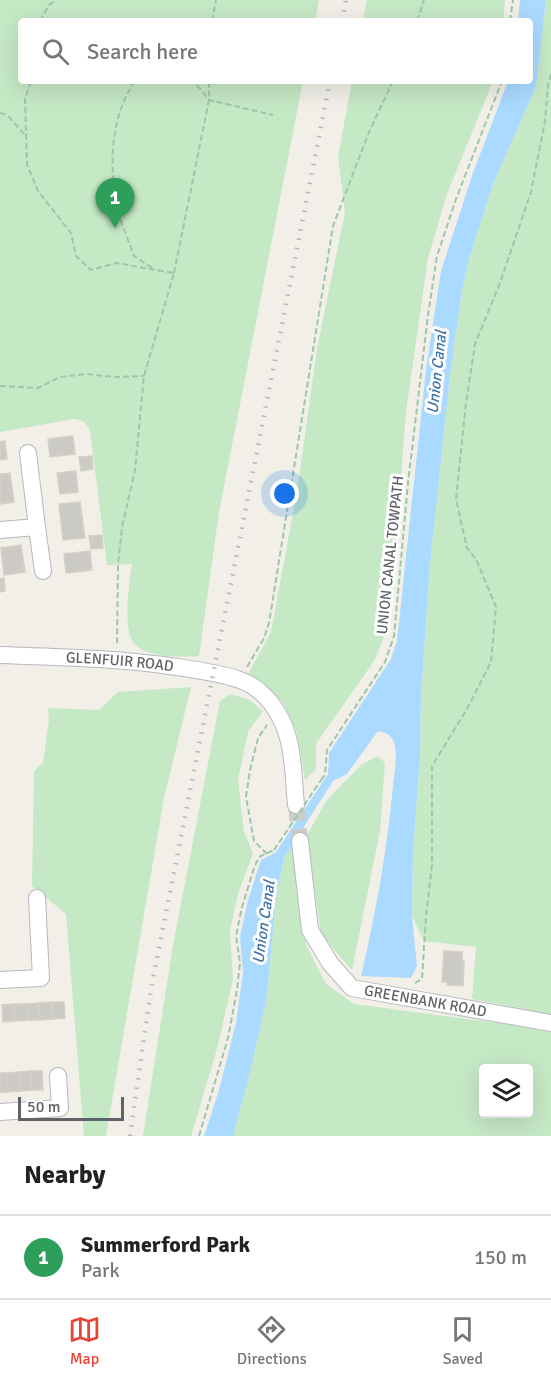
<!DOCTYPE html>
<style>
body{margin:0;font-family:Signika,sans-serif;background:#f2f2f2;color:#222}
.controls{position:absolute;right:18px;bottom:18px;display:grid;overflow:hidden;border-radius:6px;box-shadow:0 6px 24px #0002}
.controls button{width:54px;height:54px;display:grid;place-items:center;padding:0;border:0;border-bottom:2px solid #e0e0e0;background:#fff;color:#222;font:30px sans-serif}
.scale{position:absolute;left:18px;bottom:15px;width:106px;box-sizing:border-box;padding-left:6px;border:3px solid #5f6368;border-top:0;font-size:16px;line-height:21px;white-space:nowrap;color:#5f6368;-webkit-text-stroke:4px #fff;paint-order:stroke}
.you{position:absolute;left:285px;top:494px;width:21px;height:21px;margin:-15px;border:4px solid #fff;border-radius:50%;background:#1a73e8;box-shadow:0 0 0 9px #1a73e833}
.badge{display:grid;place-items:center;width:39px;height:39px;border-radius:50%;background:#ea4335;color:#fff;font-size:20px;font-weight:700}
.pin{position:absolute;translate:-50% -50px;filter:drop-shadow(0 2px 3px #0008)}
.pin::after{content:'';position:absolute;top:32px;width:21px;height:18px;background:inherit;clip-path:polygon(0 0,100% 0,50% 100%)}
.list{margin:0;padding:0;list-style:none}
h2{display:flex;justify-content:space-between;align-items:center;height:78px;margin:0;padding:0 24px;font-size:26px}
h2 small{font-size:20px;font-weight:400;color:#767676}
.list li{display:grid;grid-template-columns:39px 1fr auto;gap:18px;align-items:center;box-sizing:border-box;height:84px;padding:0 24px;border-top:2px solid #e0e0e0}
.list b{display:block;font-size:22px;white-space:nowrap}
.list p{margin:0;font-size:20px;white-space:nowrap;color:#767676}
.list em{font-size:20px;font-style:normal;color:#767676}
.icon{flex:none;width:33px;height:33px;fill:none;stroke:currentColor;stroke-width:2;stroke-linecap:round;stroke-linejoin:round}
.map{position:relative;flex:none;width:551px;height:1136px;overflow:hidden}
.search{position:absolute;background:#fff;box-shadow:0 6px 24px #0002;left:18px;right:18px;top:18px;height:66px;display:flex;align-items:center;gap:15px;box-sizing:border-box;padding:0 21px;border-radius:6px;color:#767676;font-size:22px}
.sheet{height:162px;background:#fff}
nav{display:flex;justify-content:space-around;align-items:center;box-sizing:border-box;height:84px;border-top:2px solid #e0e0e0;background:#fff;font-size:16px;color:#767676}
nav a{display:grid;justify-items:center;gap:3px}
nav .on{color:#ea4335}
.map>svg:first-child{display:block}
.green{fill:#c5e8c5;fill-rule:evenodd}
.water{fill:#aadaff}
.building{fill:#cccac5;stroke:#d6d1c6;stroke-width:1.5}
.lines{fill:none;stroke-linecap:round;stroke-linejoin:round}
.street-tunnel{stroke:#ccccc8;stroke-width:16;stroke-dasharray:16 8;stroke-linecap:butt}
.street-casing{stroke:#b5b8bc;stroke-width:18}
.path{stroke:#9cc7a9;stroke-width:2;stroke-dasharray:6 3;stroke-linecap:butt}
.street{stroke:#fff;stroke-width:16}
.rail{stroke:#b6b7b8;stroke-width:4.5;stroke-dasharray:1.5 8;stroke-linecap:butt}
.path-bridge{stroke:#9cc7a9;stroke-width:2;stroke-dasharray:6 3;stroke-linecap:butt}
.labels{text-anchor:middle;stroke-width:6;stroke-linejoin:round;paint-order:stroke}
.street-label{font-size:15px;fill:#5f6368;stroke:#fff}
.water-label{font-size:16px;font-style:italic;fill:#4174aa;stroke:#fff}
</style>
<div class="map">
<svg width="551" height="1136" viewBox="0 0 551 1136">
<rect width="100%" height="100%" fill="#f1efe8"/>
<!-- green -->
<g class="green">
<path d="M0,0H319L315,21H21V81H303L219,512L199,656C181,657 139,659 131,638C124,622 129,581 132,564L107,565L90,431C87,423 83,420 74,419L0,432Z"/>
<polygon points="367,0 505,0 503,21 363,21"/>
<polygon points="546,0 551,0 551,1014 472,999 476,947 424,941 412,916 413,853 420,754 421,695 430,564 450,376 462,290 469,259 493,184 536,87"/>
<polygon points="352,81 493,81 447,194 428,258 406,412 391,606 385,635 374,661 316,744 316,769 305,780 297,733 283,702 248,674 271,632 297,492 317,349 345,212 338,157"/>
<polygon points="191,687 164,798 106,1136 84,1136 66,914 32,886 34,771 43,763 49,720 48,708 99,710 118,692"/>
<polygon points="230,694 250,700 263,711 248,732 238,780 244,831 253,853 238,894 230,931 233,979 217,1049 191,1136 143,1136 173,945 220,701"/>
<polygon points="378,756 385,763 380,831 352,970 321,935 307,835 327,800 361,765"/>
<path d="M293,844L306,945L326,984L354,1004L551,1030V1136H233L251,1069L267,996L276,897L284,858ZM484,1068H528V1114H484Z"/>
</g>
<!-- water -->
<path class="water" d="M520,0H546L536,87L493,184L469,259L462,290L450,376L430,564L421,695L420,754L413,853L412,916L417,966L411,978L361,976C376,913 387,850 393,786C394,772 399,753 393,740C390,734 384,732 378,731L347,774L333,781L284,858L276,897L267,996L251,1069L233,1136H204L219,1090L236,1023L243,972L240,937L248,900L261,860L276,852L328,774L329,753L391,659L397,641L426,370L441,271L473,173L508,81H530V21H518Z"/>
<!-- building -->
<g class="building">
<polygon points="73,436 75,454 50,457 48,439"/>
<polygon points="5,441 7,459 0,460 0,442"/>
<polygon points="92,456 93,469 81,471 79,457"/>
<polygon points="76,471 78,492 60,494 57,473"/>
<polygon points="10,473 14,502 0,504 0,474"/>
<polygon points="80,502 85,538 63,540 59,504"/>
<polygon points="102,535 103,548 91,549 89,536"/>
<polygon points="21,545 25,572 4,575 1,548"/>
<polygon points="90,551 92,570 66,573 64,554"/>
<polygon points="4,578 5,591 0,592 0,579"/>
<polygon points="444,951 462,952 462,961 464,961 463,986 447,985 447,982 442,982"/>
<polygon points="52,1002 64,1002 65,1018 53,1019"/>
<polygon points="52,1002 53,1019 40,1020 39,1003"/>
<polygon points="39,1003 40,1020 28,1020 27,1004"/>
<polygon points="14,1004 15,1021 3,1022 2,1005"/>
<polygon points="14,1004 27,1004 28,1020 15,1021"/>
<polygon points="31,1071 42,1071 43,1090 32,1090"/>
<polygon points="31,1071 32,1090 20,1091 19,1072"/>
<polygon points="19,1072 20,1091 8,1092 7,1073"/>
<polygon points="0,1073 7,1073 8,1092 0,1092"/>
</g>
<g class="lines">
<!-- street-tunnel -->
<polyline class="street-tunnel" points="296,805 300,841"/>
<!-- street casing -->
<g class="street-casing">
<g id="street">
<polyline points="28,453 37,527"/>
<polyline points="0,530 37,527 43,571"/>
<path id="s1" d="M0,655C59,657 118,658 177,667C198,670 220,673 240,680C255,685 269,698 277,712C294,738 293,774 296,805"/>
<path id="s2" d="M300,841L310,930L330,963L352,988L551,1023"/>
<polyline points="0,980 41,978 37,898"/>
<polyline points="0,1112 60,1108 58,1076"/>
</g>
</g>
<!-- path -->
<g class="path">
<polyline points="40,21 49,5 56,0"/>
<polyline points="212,21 216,0"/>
<polyline points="417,21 424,0"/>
<polyline points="510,21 513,0"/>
<polyline points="31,81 25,99 27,164 38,191 71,233 76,256 91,270 116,263 174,273 144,376 135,470 122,527 118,565 117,645"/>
<path d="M135,81C113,113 109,155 115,194C117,215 127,236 134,256L154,269"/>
<polyline points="189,81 196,84 209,100 273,115"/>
<polyline points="0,113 7,115 26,136"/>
<polyline points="174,273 209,100 209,81"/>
<polyline points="0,386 38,388 60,377 86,374 113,377 144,376"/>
<polyline points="247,667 264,638 269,623 333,226 369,132 393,81"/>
<polyline points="321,780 325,775 327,750 385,662 394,636 408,483 428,315 437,256 456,199 502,81"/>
<polyline points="267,854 254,841 246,797 250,770 258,738 267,725"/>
<polyline points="415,983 422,979 426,916 432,865 432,766 467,709 491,662 496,607 476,559 467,548 456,499 466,403 475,344 500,283 531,192 545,121 548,85 551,74"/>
<polyline points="199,1136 228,1038 237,990 240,963 236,936 242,907 254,868 259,857 274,850"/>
</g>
<!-- street -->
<use href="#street" class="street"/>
<!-- rail -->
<g class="rail">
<polyline points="342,21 346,0"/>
<polyline points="130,1136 151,989 330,81"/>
</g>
<!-- path-bridge -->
<polyline class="path-bridge" points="274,850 321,780"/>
</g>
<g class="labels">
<!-- street labels -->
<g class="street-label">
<text transform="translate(390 555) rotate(-84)" y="5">UNION CANAL TOWPATH</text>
<text dy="5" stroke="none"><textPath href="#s1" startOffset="120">GLENFUIR ROAD</textPath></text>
<text dy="5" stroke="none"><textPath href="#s2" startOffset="236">GREENBANK ROAD</textPath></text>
</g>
<!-- water labels -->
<g class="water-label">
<text transform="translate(436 372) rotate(-84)" y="6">Union Canal</text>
<text transform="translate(263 922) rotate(-82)" y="6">Union Canal</text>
</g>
</g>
</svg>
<div class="controls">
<button><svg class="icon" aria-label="layers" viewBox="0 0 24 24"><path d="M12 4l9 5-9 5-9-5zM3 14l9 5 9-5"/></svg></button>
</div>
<div class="scale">50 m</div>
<div class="you"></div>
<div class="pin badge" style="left:115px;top:228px;background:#2e9e5b">1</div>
<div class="search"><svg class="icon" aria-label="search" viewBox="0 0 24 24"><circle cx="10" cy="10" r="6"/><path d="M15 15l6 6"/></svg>Search here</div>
</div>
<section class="sheet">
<h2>Nearby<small></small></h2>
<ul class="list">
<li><span class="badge" style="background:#2e9e5b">1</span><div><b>Summerford Park</b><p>Park</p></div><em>150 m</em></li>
</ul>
</section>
<nav>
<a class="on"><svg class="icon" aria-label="map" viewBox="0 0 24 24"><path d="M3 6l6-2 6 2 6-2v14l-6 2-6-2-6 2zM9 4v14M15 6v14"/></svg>Map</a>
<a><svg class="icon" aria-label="directions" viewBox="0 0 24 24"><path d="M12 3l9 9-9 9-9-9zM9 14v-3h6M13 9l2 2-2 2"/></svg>Directions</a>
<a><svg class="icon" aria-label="saved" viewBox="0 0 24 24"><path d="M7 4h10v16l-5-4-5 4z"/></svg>Saved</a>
</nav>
